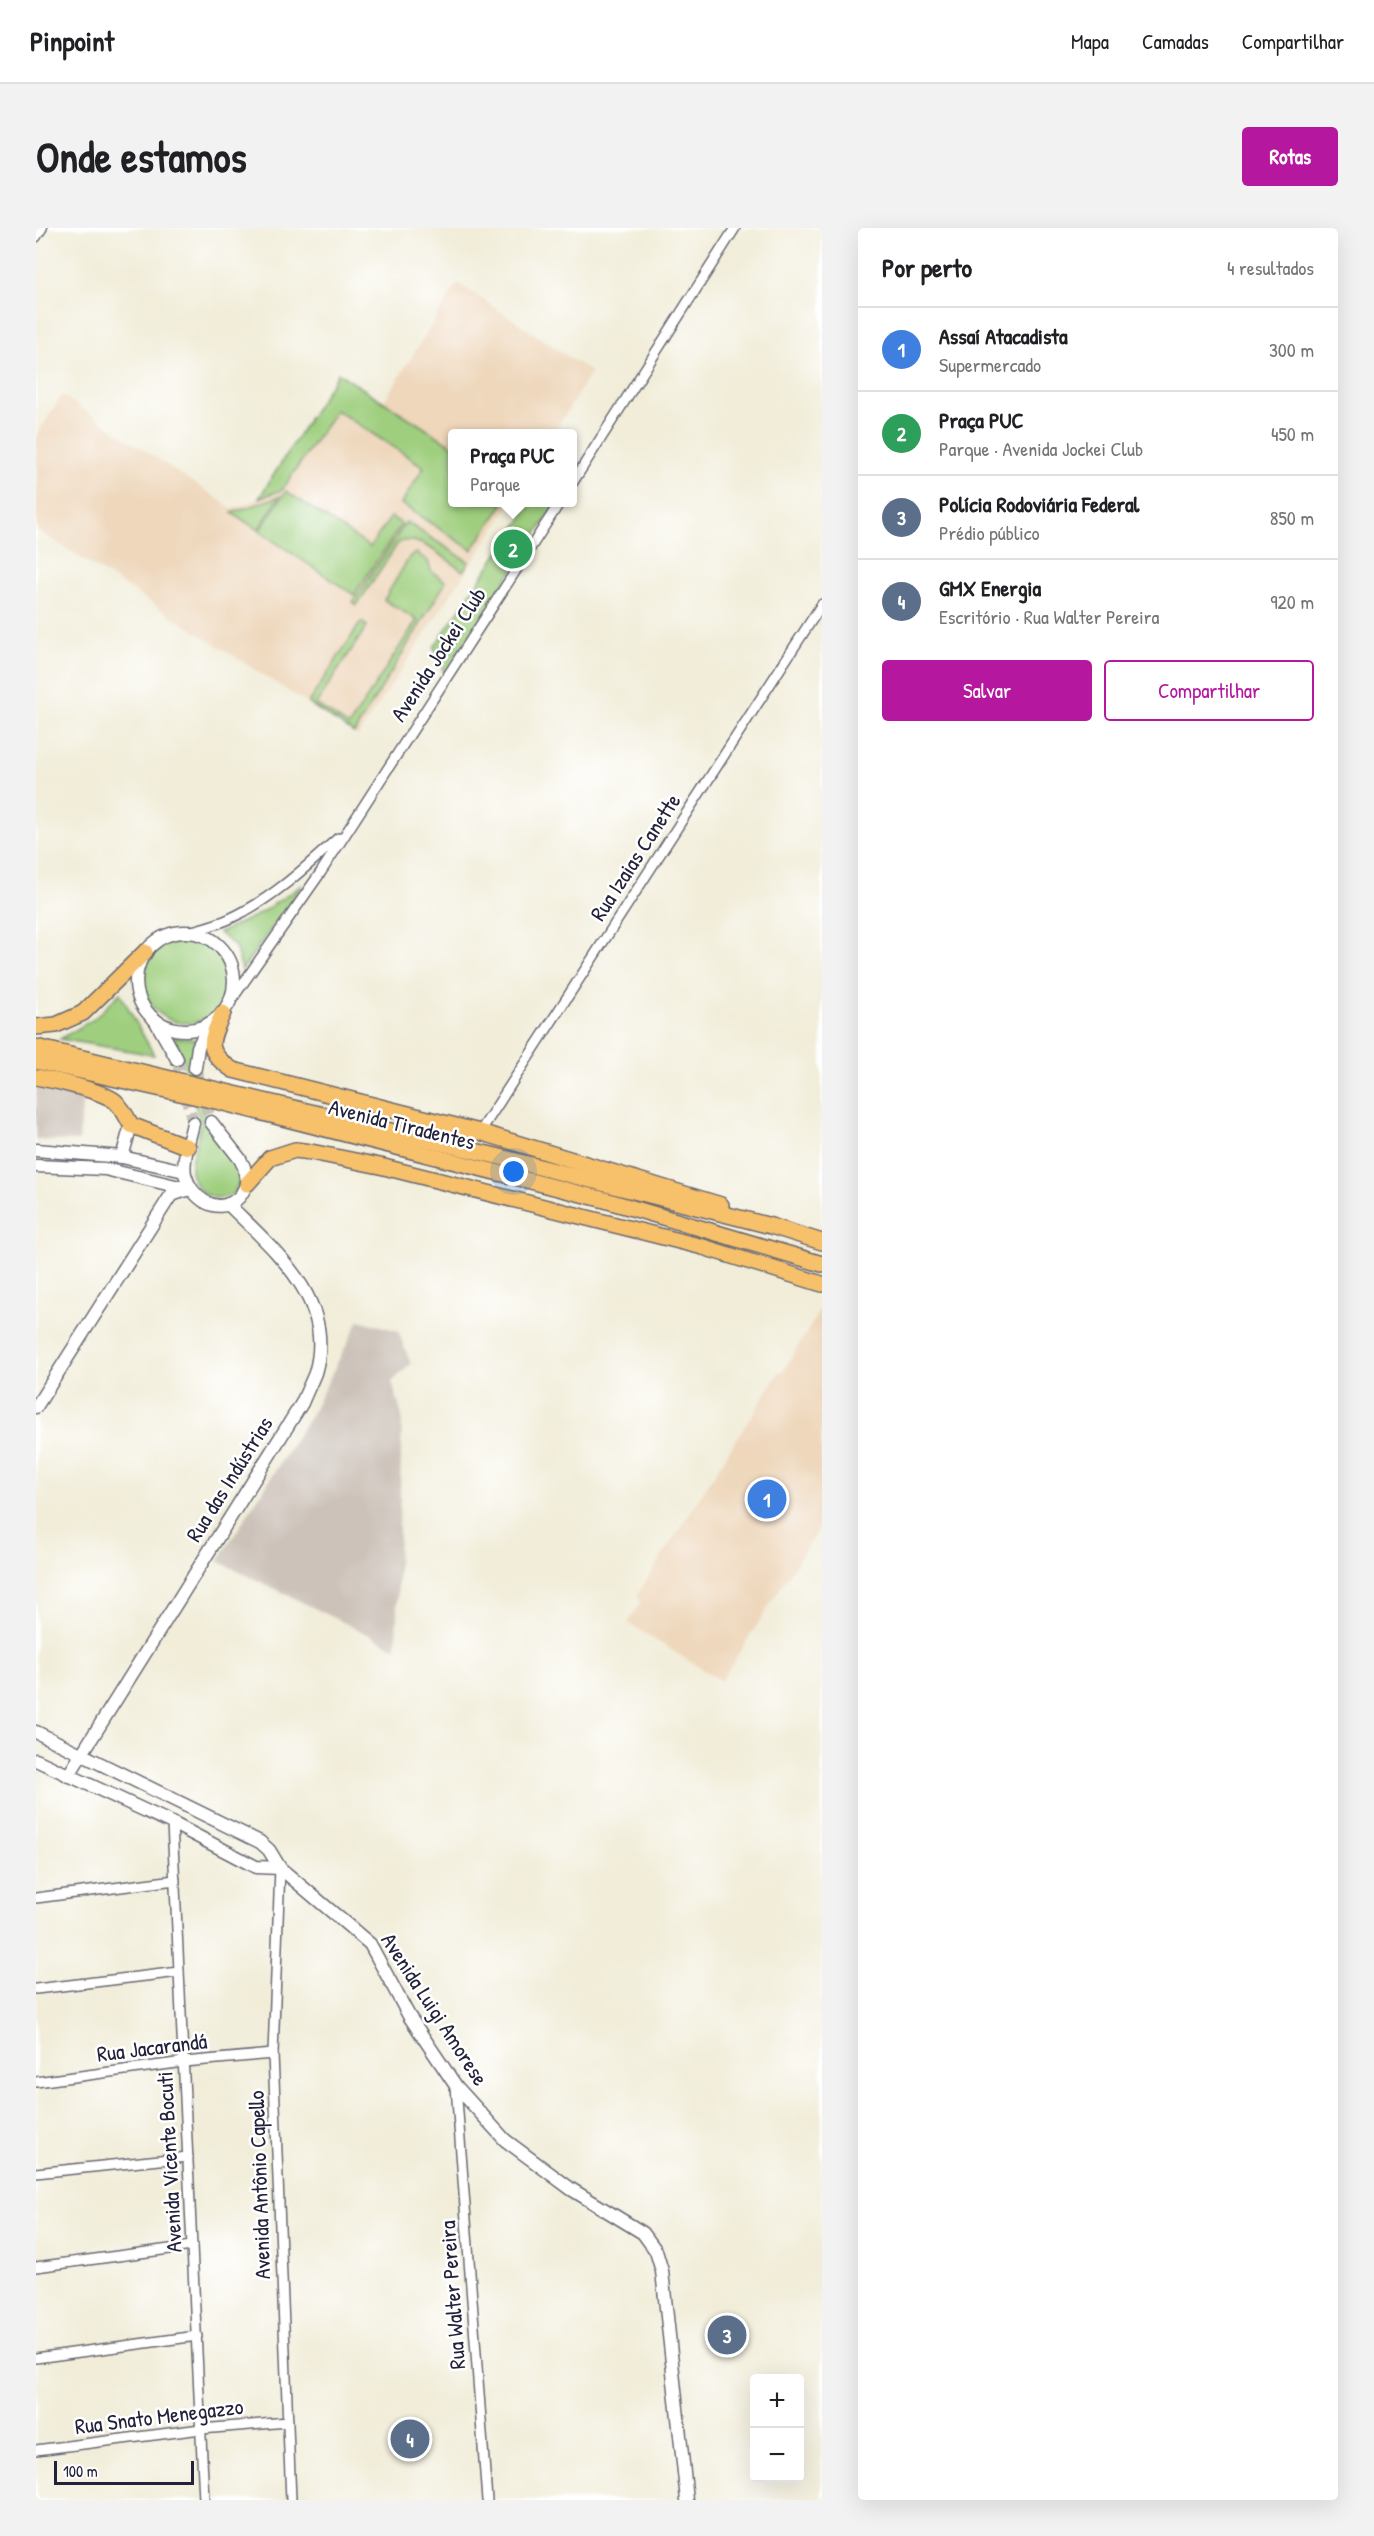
<!DOCTYPE html>
<html lang="pt">
<meta charset="utf-8">
<style>
body{margin:0;font-family:"Patrick Hand",sans-serif;background:#f2f2f2;color:#202124}
.controls{position:absolute;right:18px;bottom:18px;display:grid;overflow:hidden;border-radius:6px;box-shadow:0 6px 24px #0002}
.controls button{width:54px;height:54px;display:grid;place-items:center;padding:0;border:0;border-bottom:2px solid #e0e0e0;background:#fff;color:#202124;font:30px sans-serif}
.scale{position:absolute;left:18px;bottom:15px;width:140px;box-sizing:border-box;padding-left:6px;border:3px solid #22223b;border-top:0;font-size:16px;line-height:21px;white-space:nowrap;color:#22223b;-webkit-text-stroke:4px #fff;paint-order:stroke}
.you{position:absolute;left:478px;top:944px;width:21px;height:21px;margin:-15px;border:4px solid #fff;border-radius:50%;background:#1a73e8;box-shadow:0 0 0 9px #1a73e833}
.badge{display:grid;place-items:center;width:39px;height:39px;border-radius:50%;background:#b5179e;color:#fff;font-size:20px;font-weight:700}
.pin{position:absolute;translate:-50% -50%;border:3px solid #fff;box-shadow:0 2px 6px #0006}
.popup{position:absolute;left:412px;top:201px;width:129px;height:78px;box-sizing:border-box;display:grid;place-content:center;border-radius:6px;background:#fff;filter:drop-shadow(0 2px 4px #0005);font-size:20px;white-space:nowrap;color:#757577}
.popup b{font-size:22px;color:#202124}
.popup::after{content:'';position:absolute;left:50%;top:100%;margin-left:-12px;border:12px solid transparent;border-top-color:#fff}
.list{margin:0;padding:0;list-style:none}
h2{display:flex;justify-content:space-between;align-items:center;height:78px;margin:0;padding:0 24px;font-size:26px}
h2 small{font-size:20px;font-weight:400;color:#757577}
.list li{display:grid;grid-template-columns:39px 1fr auto;gap:18px;align-items:center;box-sizing:border-box;height:84px;padding:0 24px;border-top:2px solid #e0e0e0}
.list b{display:block;font-size:22px;white-space:nowrap}
.list p{margin:0;font-size:20px;white-space:nowrap;color:#757577}
.list em{font-size:20px;font-style:normal;color:#757577}
.actions{display:flex;gap:12px;padding:18px 24px}
.actions a{flex:1;padding:14px 0;border:2px solid #b5179e;border-radius:6px;text-align:center;font-size:21px;color:#b5179e}
.actions .main{background:#b5179e;color:#fff}
.map{position:relative;flex:none;width:786px;height:2272px;overflow:hidden;border-radius:6px}
header{display:flex;align-items:center;gap:36px;box-sizing:border-box;height:84px;padding:0 30px;background:#fff;border-bottom:2px solid #e0e0e0}
header strong{font-size:28px}
nav{display:flex;gap:33px;margin-inline-start:auto;font-size:21px}
.intro{display:flex;align-items:center;justify-content:space-between;box-sizing:border-box;height:144px;padding:0 36px}
h1{margin:0;font-size:42px}
.button{padding:15px 27px;border-radius:6px;background:#b5179e;color:#fff;font-size:21px;font-weight:700}
main{display:flex;gap:36px;padding:0 36px}
aside{flex:1;background:#fff;border-radius:6px;box-shadow:0 6px 24px #0002}
.map>svg:first-child{display:block}
.built{fill:#eed7bb}
.industrial{fill:#ccc2b9}
.green{fill:#9fcf7e;stroke:#60785c;stroke-width:1.5}
.lines{fill:none;stroke-linecap:round;stroke-linejoin:round}
.tertiary-tunnel{stroke:#c8c4b9;stroke-width:12;stroke-dasharray:12 6;stroke-linecap:butt}
.minor-casing{stroke:#6a6972;stroke-width:12}
.tertiary-casing{stroke:#6a6972;stroke-width:15}
.trunk-casing{stroke:#6a6972;stroke-width:18}
.minor{stroke:#fff;stroke-width:9}
.tertiary{stroke:#fff;stroke-width:12}
.trunk{stroke:#f7c06b;stroke-width:15}
.labels{text-anchor:middle;stroke-width:5;stroke-linejoin:round;paint-order:stroke}
.street-label{font-size:22px;fill:#22223b;stroke:#fff}
</style>
<header>
<strong>Pinpoint</strong>
<nav><a>Mapa</a><a>Camadas</a><a>Compartilhar</a></nav>
</header>
<div class="intro"><h1>Onde estamos</h1><a class="button">Rotas</a></div>
<main>
<div class="map">
<svg width="786" height="2272" viewBox="0 0 786 2272">
<rect width="100%" height="100%" fill="#fff"/>
<filter id="ink" filterUnits="userSpaceOnUse"><feTurbulence type="fractalNoise" baseFrequency=".0167" numOctaves="2"/><feDisplacementMap in="SourceGraphic" scale="12" xChannelSelector="R" yChannelSelector="G"/><feConvolveMatrix kernelMatrix="1 2 1 2 8 2 1 2 1" color-interpolation-filters="sRGB"/></filter>
<filter id="wash" filterUnits="userSpaceOnUse"><feTurbulence type="fractalNoise" baseFrequency=".008" numOctaves="4" result="noise"/><feDisplacementMap in="SourceGraphic" scale="24" xChannelSelector="R" yChannelSelector="G"/><feGaussianBlur stdDeviation="1.35" result="paint"/><feColorMatrix in="noise" values="0 0 0 0 0 0 0 0 0 0 0 0 0 0 0 0 0 1.4 0 .05"/><feComposite in="paint" operator="in"/></filter>
<g filter="url(#wash)">
<rect width="100%" height="100%" fill="#f1edd9"/>
<!-- built -->
<g class="built">
<polygon points="422,55 555,144 518,205 417,206 417,274 475,275 322,508 0,301 0,208 26,167 197,281 223,270 302,145 348,173"/>
<polygon points="786,1078 786,1295 685,1453 592,1395 604,1375 602,1366 744,1143 746,1144 751,1137"/>
</g>
<!-- industrial -->
<g class="industrial">
<polygon points="0,857 47,867 43,913 0,912"/>
<polygon points="323,1092 362,1103 375,1136 356,1154 366,1188 360,1420 182,1333 277,1183"/>
</g>
<!-- green -->
<g class="green">
<polygon points="302,145 417,218 417,274 468,275 436,322 365,276 388,239 300,182 246,262 223,270"/>
<polygon points="250,263 334,319 355,289 366,296 318,367 223,303"/>
<polygon points="244,268 222,302 196,285"/>
<polygon points="496,275 521,275 408,445 398,419"/>
<path d="M370,294L433,334L427,343C411,332 380,304 362,315L321,377L317,374Z"/>
<polygon points="380,325 392,333 395,343 410,354 318,505 272,475 325,394 331,398 280,476 313,498 381,392 348,372 374,328"/>
<polygon points="266,657 206,742 199,718 183,705 223,686"/>
<circle cx="150" cy="753" r="42"/>
<polygon points="84,765 118,827 24,811 58,791"/>
<path d="M138,809L160,811C159,819 154,829 154,837C155,851 173,904 182,915C190,925 203,934 203,949C204,982 153,974 155,937C156,923 164,910 164,897C164,890 160,881 158,875C152,852 148,830 138,809Z"/>
</g>
</g>
<g filter="url(#ink)">
<g class="lines">
<!-- tertiary-tunnel -->
<g class="tertiary-tunnel">
<polyline points="141,831 157,895"/>
<polyline points="159,840 175,894"/>
</g>
<!-- minor casing -->
<g class="minor-casing">
<g id="minor">
<polyline points="0,9 6,0"/>
<polyline points="537,254 699,0"/>
<path d="M153,704C166,700 180,697 193,691C235,672 268,641 302,610"/>
<polyline points="194,774 285,644 524,274"/>
<polyline points="444,904 786,376"/>
<polyline points="136,1595 168,2272"/>
<polyline points="244,1640 237,1826 255,2272"/>
<polyline points="0,1670 139,1652"/>
<polyline points="0,1761 143,1744"/>
<polyline points="0,1854 148,1834 237,1826"/>
<polyline points="420,1858 451,2272"/>
<polyline points="0,1945 152,1929"/>
<polyline points="0,2039 156,2018"/>
<polyline points="0,2130 161,2108"/>
<polyline points="0,2222 165,2201 252,2194"/>
</g>
</g>
<!-- tertiary casing -->
<g class="tertiary-casing">
<g id="tertiary">
<circle cx="149" cy="753" r="49"/>
<polyline points="119,792 141,831"/>
<polyline points="159,840 162,819 174,795"/>
<path d="M157,895C154,910 146,931 149,946C154,968 179,989 201,971C206,968 208,960 211,956L208,939L204,931L175,894"/>
<polyline points="0,922 86,929 148,943"/>
<polyline points="86,929 95,897"/>
<polyline points="0,938 69,941 152,961"/>
<polyline points="0,1179 135,967 154,961"/>
<polyline points="0,1504 224,1614 233,1622 244,1640 334,1716 373,1788 420,1858 469,1912 535,1961 607,2005 620,2023 626,2043 651,2272"/>
<polyline points="0,1532 136,1595 220,1639 244,1640"/>
<path d="M32,1548L266,1175C270,1165 275,1155 279,1145C301,1072 237,1021 192,976"/>
</g>
</g>
<!-- trunk casing -->
<g class="trunk-casing">
<g id="trunk">
<path d="M187,785C174,813 168,823 197,842L444,904L685,977"/>
<polyline points="0,799 20,797 47,785 109,724"/>
<polyline points="0,819 456,927 735,998 786,1014"/>
<polyline points="0,833 184,874 569,972 786,1036"/>
<path d="M0,849C17,852 68,863 80,874C87,881 91,889 95,897L152,919"/>
<polyline points="211,956 234,930 259,922 275,924 344,938 667,1019 786,1056"/>
</g>
</g>
<!-- minor -->
<use href="#minor" class="minor"/>
<!-- tertiary -->
<use href="#tertiary" class="tertiary"/>
<!-- trunk -->
<use href="#trunk" class="trunk"/>
</g>
</g>
<g class="labels">
<!-- street labels -->
<g class="street-label">
<text transform="translate(402 426) rotate(-57)" y="8">Avenida Jockei Club</text>
<text transform="translate(599 629) rotate(-57)" y="8">Rua Izaias Canette</text>
<text transform="translate(366 896) rotate(14)" y="8">Avenida Tiradentes</text>
<text transform="translate(193 1251) rotate(-58)" y="8">Rua das Indústrias</text>
<text transform="translate(399 1781) rotate(57)" y="8">Avenida Luigi Amorese</text>
<text transform="translate(116 1819) rotate(-7)" y="8">Rua Jacarandá</text>
<text transform="translate(133 1934) rotate(-93)" y="8">Avenida Vicente Bocuti</text>
<text transform="translate(223 1957) rotate(-92)" y="8">Avenida Antônio Capello</text>
<text transform="translate(416 2067) rotate(-94)" y="8">Rua Walter Pereira</text>
<text transform="translate(123 2188) rotate(-7)" y="8">Rua Snato Menegazzo</text>
</g>
</g>
</svg>
<div class="controls">
<button>+</button>
<button>−</button>
</div>
<div class="scale">100 m</div>
<div class="you"></div>
<div class="pin badge" style="left:731px;top:1271px;background:#3f7fe0">1</div>
<div class="pin badge" style="left:477px;top:321px;background:#2e9e5b">2</div>
<div class="popup"><b>Praça PUC</b>Parque</div>
<div class="pin badge" style="left:691px;top:2107px;background:#5c6f8a">3</div>
<div class="pin badge" style="left:374px;top:2211px;background:#5c6f8a">4</div>
</div>
<aside>
<h2>Por perto<small>4 resultados</small></h2>
<ul class="list">
<li><span class="badge" style="background:#3f7fe0">1</span><div><b>Assaí Atacadista</b><p>Supermercado</p></div><em>300 m</em></li>
<li><span class="badge" style="background:#2e9e5b">2</span><div><b>Praça PUC</b><p>Parque · Avenida Jockei Club</p></div><em>450 m</em></li>
<li><span class="badge" style="background:#5c6f8a">3</span><div><b>Polícia Rodoviária Federal</b><p>Prédio público</p></div><em>850 m</em></li>
<li><span class="badge" style="background:#5c6f8a">4</span><div><b>GMX Energia</b><p>Escritório · Rua Walter Pereira</p></div><em>920 m</em></li>
</ul>
<div class="actions"><a class="main">Salvar</a><a>Compartilhar</a></div>
</aside>
</main>
